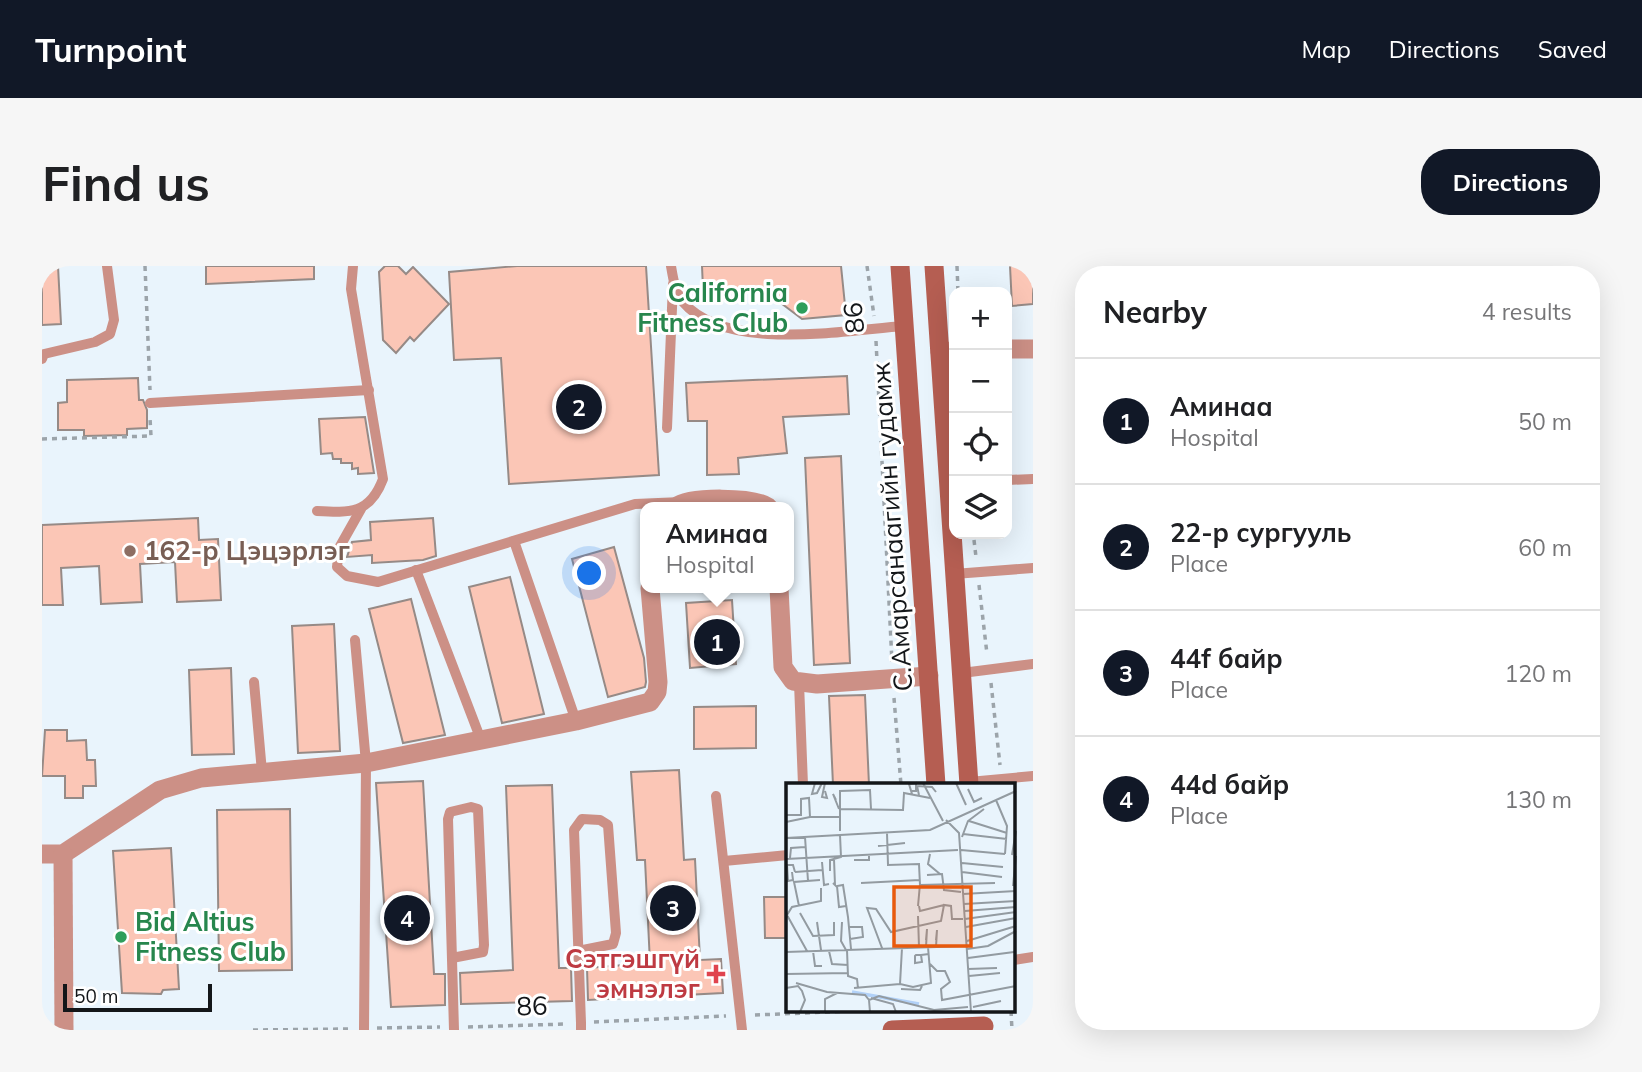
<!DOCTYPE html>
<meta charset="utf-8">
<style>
body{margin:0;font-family:Mulish,sans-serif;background:#f6f6f6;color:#202124}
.controls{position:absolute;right:21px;top:21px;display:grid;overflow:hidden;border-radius:14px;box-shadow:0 7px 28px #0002}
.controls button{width:63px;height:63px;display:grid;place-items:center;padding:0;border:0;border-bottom:2px solid #e0e0e0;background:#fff;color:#202124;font:35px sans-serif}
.scale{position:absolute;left:21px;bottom:18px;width:149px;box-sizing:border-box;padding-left:7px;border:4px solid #131619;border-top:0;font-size:19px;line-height:24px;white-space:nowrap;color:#131619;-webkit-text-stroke:5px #fff;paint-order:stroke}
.you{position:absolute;left:548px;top:308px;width:24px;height:24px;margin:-18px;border:5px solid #fff;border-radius:50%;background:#1a73e8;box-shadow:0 0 0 10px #1a73e833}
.badge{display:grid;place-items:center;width:46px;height:46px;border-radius:50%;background:#111827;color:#fff;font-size:23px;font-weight:700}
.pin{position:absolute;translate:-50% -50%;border:4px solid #fff;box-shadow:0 2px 7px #0006}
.popup{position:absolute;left:598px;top:236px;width:154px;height:91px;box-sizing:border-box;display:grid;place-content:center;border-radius:14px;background:#fff;filter:drop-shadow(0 2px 5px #0005);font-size:23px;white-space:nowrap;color:#757577}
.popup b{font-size:26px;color:#202124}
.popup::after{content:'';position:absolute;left:50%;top:100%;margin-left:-14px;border:14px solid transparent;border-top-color:#fff}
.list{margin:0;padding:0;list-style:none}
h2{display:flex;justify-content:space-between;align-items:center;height:91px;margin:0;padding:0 28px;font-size:30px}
h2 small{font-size:23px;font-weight:400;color:#757577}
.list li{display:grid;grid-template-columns:46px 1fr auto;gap:21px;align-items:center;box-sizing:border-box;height:126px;padding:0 28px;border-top:2px solid #e0e0e0}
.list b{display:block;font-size:26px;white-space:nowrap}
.list p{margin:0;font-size:23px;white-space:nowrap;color:#757577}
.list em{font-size:23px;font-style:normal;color:#757577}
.icon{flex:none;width:38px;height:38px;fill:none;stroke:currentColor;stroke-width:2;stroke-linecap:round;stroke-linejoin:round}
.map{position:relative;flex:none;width:991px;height:764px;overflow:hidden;border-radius:28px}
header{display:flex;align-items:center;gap:42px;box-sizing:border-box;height:98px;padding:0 35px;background:#111827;color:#fff}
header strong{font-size:33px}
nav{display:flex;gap:38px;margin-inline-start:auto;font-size:24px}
.intro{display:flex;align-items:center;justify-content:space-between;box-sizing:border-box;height:168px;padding:0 42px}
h1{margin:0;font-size:49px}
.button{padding:18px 32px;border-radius:28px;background:#111827;color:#fff;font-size:24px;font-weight:700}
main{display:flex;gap:42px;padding:0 42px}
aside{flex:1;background:#fff;border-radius:28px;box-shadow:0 7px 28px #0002}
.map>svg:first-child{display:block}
.building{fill:#fbc6b6;stroke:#968a86;stroke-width:2}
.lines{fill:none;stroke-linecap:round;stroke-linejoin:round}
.path{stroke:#9ca4aa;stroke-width:3.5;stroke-dasharray:5 5;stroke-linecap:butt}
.service{stroke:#cc9086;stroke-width:10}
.minor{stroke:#cc9086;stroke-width:19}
.secondary{stroke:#b55e52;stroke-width:19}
.leisure-dot{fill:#2e9e5b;stroke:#fff;stroke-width:2.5}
.education-dot{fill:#8d6e63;stroke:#fff;stroke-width:2.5}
.health-dot{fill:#e0444e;stroke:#fff;stroke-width:2.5}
.labels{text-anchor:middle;stroke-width:6;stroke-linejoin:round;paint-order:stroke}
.leisure-label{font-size:26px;font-weight:bold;fill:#27864d;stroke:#fff;text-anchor:end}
.street-label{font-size:26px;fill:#131619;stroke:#fff}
.education-label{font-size:26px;font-weight:bold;fill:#785e54;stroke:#fff;text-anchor:start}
.health-label{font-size:26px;font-weight:bold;fill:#be3a42;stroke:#fff;text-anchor:end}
.inset-river{fill:none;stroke:#b1d1f8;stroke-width:3.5}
.inset-road{fill:none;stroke:#939ba1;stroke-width:2}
.view{fill:#e8590c;fill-opacity:0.15;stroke:#e8590c;stroke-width:3.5}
.inset-edge{fill:none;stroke:#131619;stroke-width:3.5}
</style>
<header>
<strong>Turnpoint</strong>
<nav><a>Map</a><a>Directions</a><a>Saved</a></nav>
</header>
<div class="intro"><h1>Find us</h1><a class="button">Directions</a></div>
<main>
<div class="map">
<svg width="991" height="764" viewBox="0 0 991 764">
<rect width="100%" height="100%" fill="#e9f4fc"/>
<!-- building -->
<g class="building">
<polygon points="0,0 16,0 19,58 0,59"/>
<polygon points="164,0 272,0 272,13 164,18"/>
<polygon points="343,0 356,0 364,8 371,1 407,38 372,75 368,71 354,87 341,74 337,6"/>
<polygon points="475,0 604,0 617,209 467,218 459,92 412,94 407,6"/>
<polygon points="660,0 799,0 804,49 760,53 719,22 661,23"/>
<polygon points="968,0 991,0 991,38 970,40"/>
<polygon points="805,110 807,148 741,151 745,187 696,192 697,208 665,209 665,155 646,155 644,117"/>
<polygon points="96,112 97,134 101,134 105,144 105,162 85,163 85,169 42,170 42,164 16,164 16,137 25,136 25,114"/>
<polygon points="323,151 332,207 316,208 316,202 310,203 310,197 299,197 299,193 291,193 290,187 279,188 277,153"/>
<polygon points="799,190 808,397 772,399 763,192"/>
<polygon points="156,252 157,274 176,273 179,334 135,336 133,296 98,298 100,336 59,338 57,300 19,302 21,339 0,339 0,259"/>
<polygon points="391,252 394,290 381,294 330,297 330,289 305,291 310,276 329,274 328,256"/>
<polygon points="572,281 602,392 604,416 603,421 566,431 530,293"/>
<polygon points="468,311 502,448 460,457 427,321"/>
<polygon points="369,333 403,469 361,477 327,343"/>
<polygon points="690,334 694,398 648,402 644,337"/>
<polygon points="292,358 298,485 256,487 250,360"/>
<polygon points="189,402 192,488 150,489 147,404"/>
<polygon points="823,429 827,519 791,519 787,430"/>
<polygon points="714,440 714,482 652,483 652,441"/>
<polygon points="3,464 25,464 25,475 44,474 45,494 53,494 54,520 41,520 41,532 23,532 23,510 0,510"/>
<polygon points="637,504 642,594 653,593 658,694 679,693 681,727 546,734 545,702 608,697 603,594 595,594 589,506"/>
<polygon points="381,515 392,708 403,708 403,739 349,741 334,517"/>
<polygon points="510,519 517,702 529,702 530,735 419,738 418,707 471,704 464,520"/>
<polygon points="248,543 250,704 177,705 175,544"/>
<polygon points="129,582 137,723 121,724 119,728 80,727 71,585"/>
<polygon points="722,631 746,631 746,672 723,672"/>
</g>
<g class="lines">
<!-- path -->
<g class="path">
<polyline points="103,0 108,124"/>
<polyline points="825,0 832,50"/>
<polyline points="915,0 916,26"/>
<polyline points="834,75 850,396"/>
<polyline points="0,173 109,170 108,152"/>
<polyline points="932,274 934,291"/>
<polyline points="937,319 945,388"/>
<polyline points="949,417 958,499"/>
<polyline points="852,432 859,519"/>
<polyline points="969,745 970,764"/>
<polyline points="713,749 812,745"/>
<polyline points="552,756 684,750"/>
<polyline points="426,761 524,758"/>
<polyline points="335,762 398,761"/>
<polyline points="211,764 307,763"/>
</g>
<!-- service -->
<g class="service">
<path d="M629,0C631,12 633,26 641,36C684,87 804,64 862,60"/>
<polyline points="0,93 2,88 53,76 68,68 72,54 65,0"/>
<polyline points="108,137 327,124"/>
<polyline points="625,162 631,18"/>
<polyline points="965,214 991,213"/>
<polyline points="319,243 297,282 295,301 305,310 336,316 593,238 640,236"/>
<path d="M275,245C308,247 328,248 341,213L309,23L311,0"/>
<polyline points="472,275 534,455"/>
<polyline points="374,304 439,474"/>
<polyline points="912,308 991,302"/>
<polyline points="313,374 324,497 322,764"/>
<polyline points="920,407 991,398"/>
<polyline points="212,416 220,506"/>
<polyline points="757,417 761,519"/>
<polyline points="927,516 991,510"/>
<polyline points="674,530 700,764"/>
<polyline points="682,595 746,589"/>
<polyline points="536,685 571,678 574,667 566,559 558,554 540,553 532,564 539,757 539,764"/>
<polyline points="410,692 441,686 442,679 436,543 429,541 408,546 406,553 412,764"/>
<polyline points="972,694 991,691"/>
</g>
<!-- minor -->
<g class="minor">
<polyline points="965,83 991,83"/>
<polyline points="898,86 912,85"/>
<path d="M634,241C647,230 712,231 726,241"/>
<polyline points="737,322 741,401 751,415 775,418 887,410"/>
<polyline points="0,588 21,588 118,524 159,512 324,497 534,455 608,436 615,426 616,416 608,322"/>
<polyline points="21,588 22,764"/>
</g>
<!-- secondary -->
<g class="secondary">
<polyline points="858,0 894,519"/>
<polyline points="892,0 927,519"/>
<polyline points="850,764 942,760"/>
</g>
</g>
<!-- markers -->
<g class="leisure-dot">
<circle cx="760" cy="42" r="7"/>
<circle cx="79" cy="671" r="7"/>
</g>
<circle class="education-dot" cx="88" cy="285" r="7"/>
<path class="health-dot" d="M670.5 697.5h7v7h7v7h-7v7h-7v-7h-7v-7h7z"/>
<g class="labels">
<!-- leisure labels -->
<g class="leisure-label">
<text x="746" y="36">California<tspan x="746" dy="30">Fitness Club</tspan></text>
<text x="93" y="665" text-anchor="start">Bid Altius<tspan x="93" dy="30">Fitness Club</tspan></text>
</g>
<!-- street labels -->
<g class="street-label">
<text transform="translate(812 52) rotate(-96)" y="9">86</text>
<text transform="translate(850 261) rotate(-94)" y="9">С.Амарсанаагийн гудамж</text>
<text transform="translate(490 740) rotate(-2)" y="9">86</text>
</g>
<!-- education labels -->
<g class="education-label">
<text x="102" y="294">162-р Цэцэрлэг</text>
</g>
<!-- health labels -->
<g class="health-label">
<text x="658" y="702">Сэтгэшгүй<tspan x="658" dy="30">эмнэлэг</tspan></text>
</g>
</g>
<!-- overview -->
<g transform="translate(744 517)">
<rect width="229" height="229" fill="#e9f4fc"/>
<path class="inset-river" d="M66,209L133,221"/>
<path class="inset-road" d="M29,0L26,11L31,10L36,0M39,0L36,14L41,15L39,8M137,0L157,38M170,0L180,22M182,6L188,19L196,15M126,11L123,1L130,0V8H126M133,12L131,3L146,4L150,9M50,17L47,11L53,26M210,17L221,43L219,71M54,26L117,27L118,10L144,15M0,32H15V16L23,15L24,34H54M160,37L173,50L185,229M183,38L221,50M0,39L24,34M54,48V8L84,7L85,26M101,50L102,82L133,81L134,102L209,100M177,51L221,56M19,54L22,98M176,54L182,38L198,26M0,55L144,47L230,8M92,63L119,60M175,67L219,71M144,71L142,81L154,91M226,72L230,48M4,75L5,65L19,64M0,76L172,67M68,77H83V71M36,79L38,102L43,101M176,80L217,84M44,88V77L55,74L54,52M6,89L7,97L2,98L1,82H7L9,89M9,89L36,87M176,89L216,94M141,92L156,91L158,107L175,109M47,100L49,102L48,76M75,100L134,97M227,103L230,73M177,111L230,108M178,121L230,118M13,123L8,99L34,97M60,123L53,124L51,103L57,102L62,134L65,166M132,123L134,101M133,123L134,128L158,122M179,128L230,124M14,130L27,153L48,152V139M1,132L6,124L35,118V105M1,132L21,168M132,133L133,164M179,136L230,129M31,139L35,167M56,139L55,158L60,167M63,144H76L77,154L64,156M180,144L230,135M140,157L141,146L140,164M150,157L151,147L150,164M181,158L230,143M96,165L81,125L90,126L105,149L155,138L158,122L165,123L166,136H177M116,165L114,201L127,204L145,200L142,164M181,166L202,163L230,148M61,167L62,193L71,196L72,205M27,168L29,183H36M43,168L46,181L62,182M0,169L181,163M135,172L136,179L129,180V173L130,172H135L143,171M182,175L228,169M144,181L151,188H159L164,199L155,206L156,217L230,203M182,186L211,185M0,191L62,190M183,193L214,190M10,200L41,209L79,212L83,217M0,205L12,203L16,208L19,217L14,229M68,205L114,201M115,206L134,207L136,203M85,215L107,221L110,229M187,224L215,218M39,229V216L51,210M84,229L83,217L93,213L148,227L182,224"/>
<path class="view" d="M108,104H185V163H108Z"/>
<rect width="229" height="229" class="inset-edge"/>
</g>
</svg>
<div class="controls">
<button>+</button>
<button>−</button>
<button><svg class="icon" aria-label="locate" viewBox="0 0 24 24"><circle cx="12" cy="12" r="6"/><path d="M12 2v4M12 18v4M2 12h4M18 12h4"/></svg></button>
<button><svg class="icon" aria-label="layers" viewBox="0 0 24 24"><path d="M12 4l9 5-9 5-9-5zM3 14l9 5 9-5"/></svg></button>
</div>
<div class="scale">50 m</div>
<div class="you"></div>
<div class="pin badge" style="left:675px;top:376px">1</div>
<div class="popup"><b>Аминаа</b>Hospital</div>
<div class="pin badge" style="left:537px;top:141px">2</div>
<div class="pin badge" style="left:631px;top:642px">3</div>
<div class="pin badge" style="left:365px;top:652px">4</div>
</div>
<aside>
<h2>Nearby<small>4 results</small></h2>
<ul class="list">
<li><span class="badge">1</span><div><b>Аминаа</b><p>Hospital</p></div><em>50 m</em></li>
<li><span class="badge">2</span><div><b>22-р сургууль</b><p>Place</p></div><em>60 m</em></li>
<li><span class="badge">3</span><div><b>44f байр</b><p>Place</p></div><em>120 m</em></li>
<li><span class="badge">4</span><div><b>44d байр</b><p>Place</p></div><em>130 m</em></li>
</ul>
</aside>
</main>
